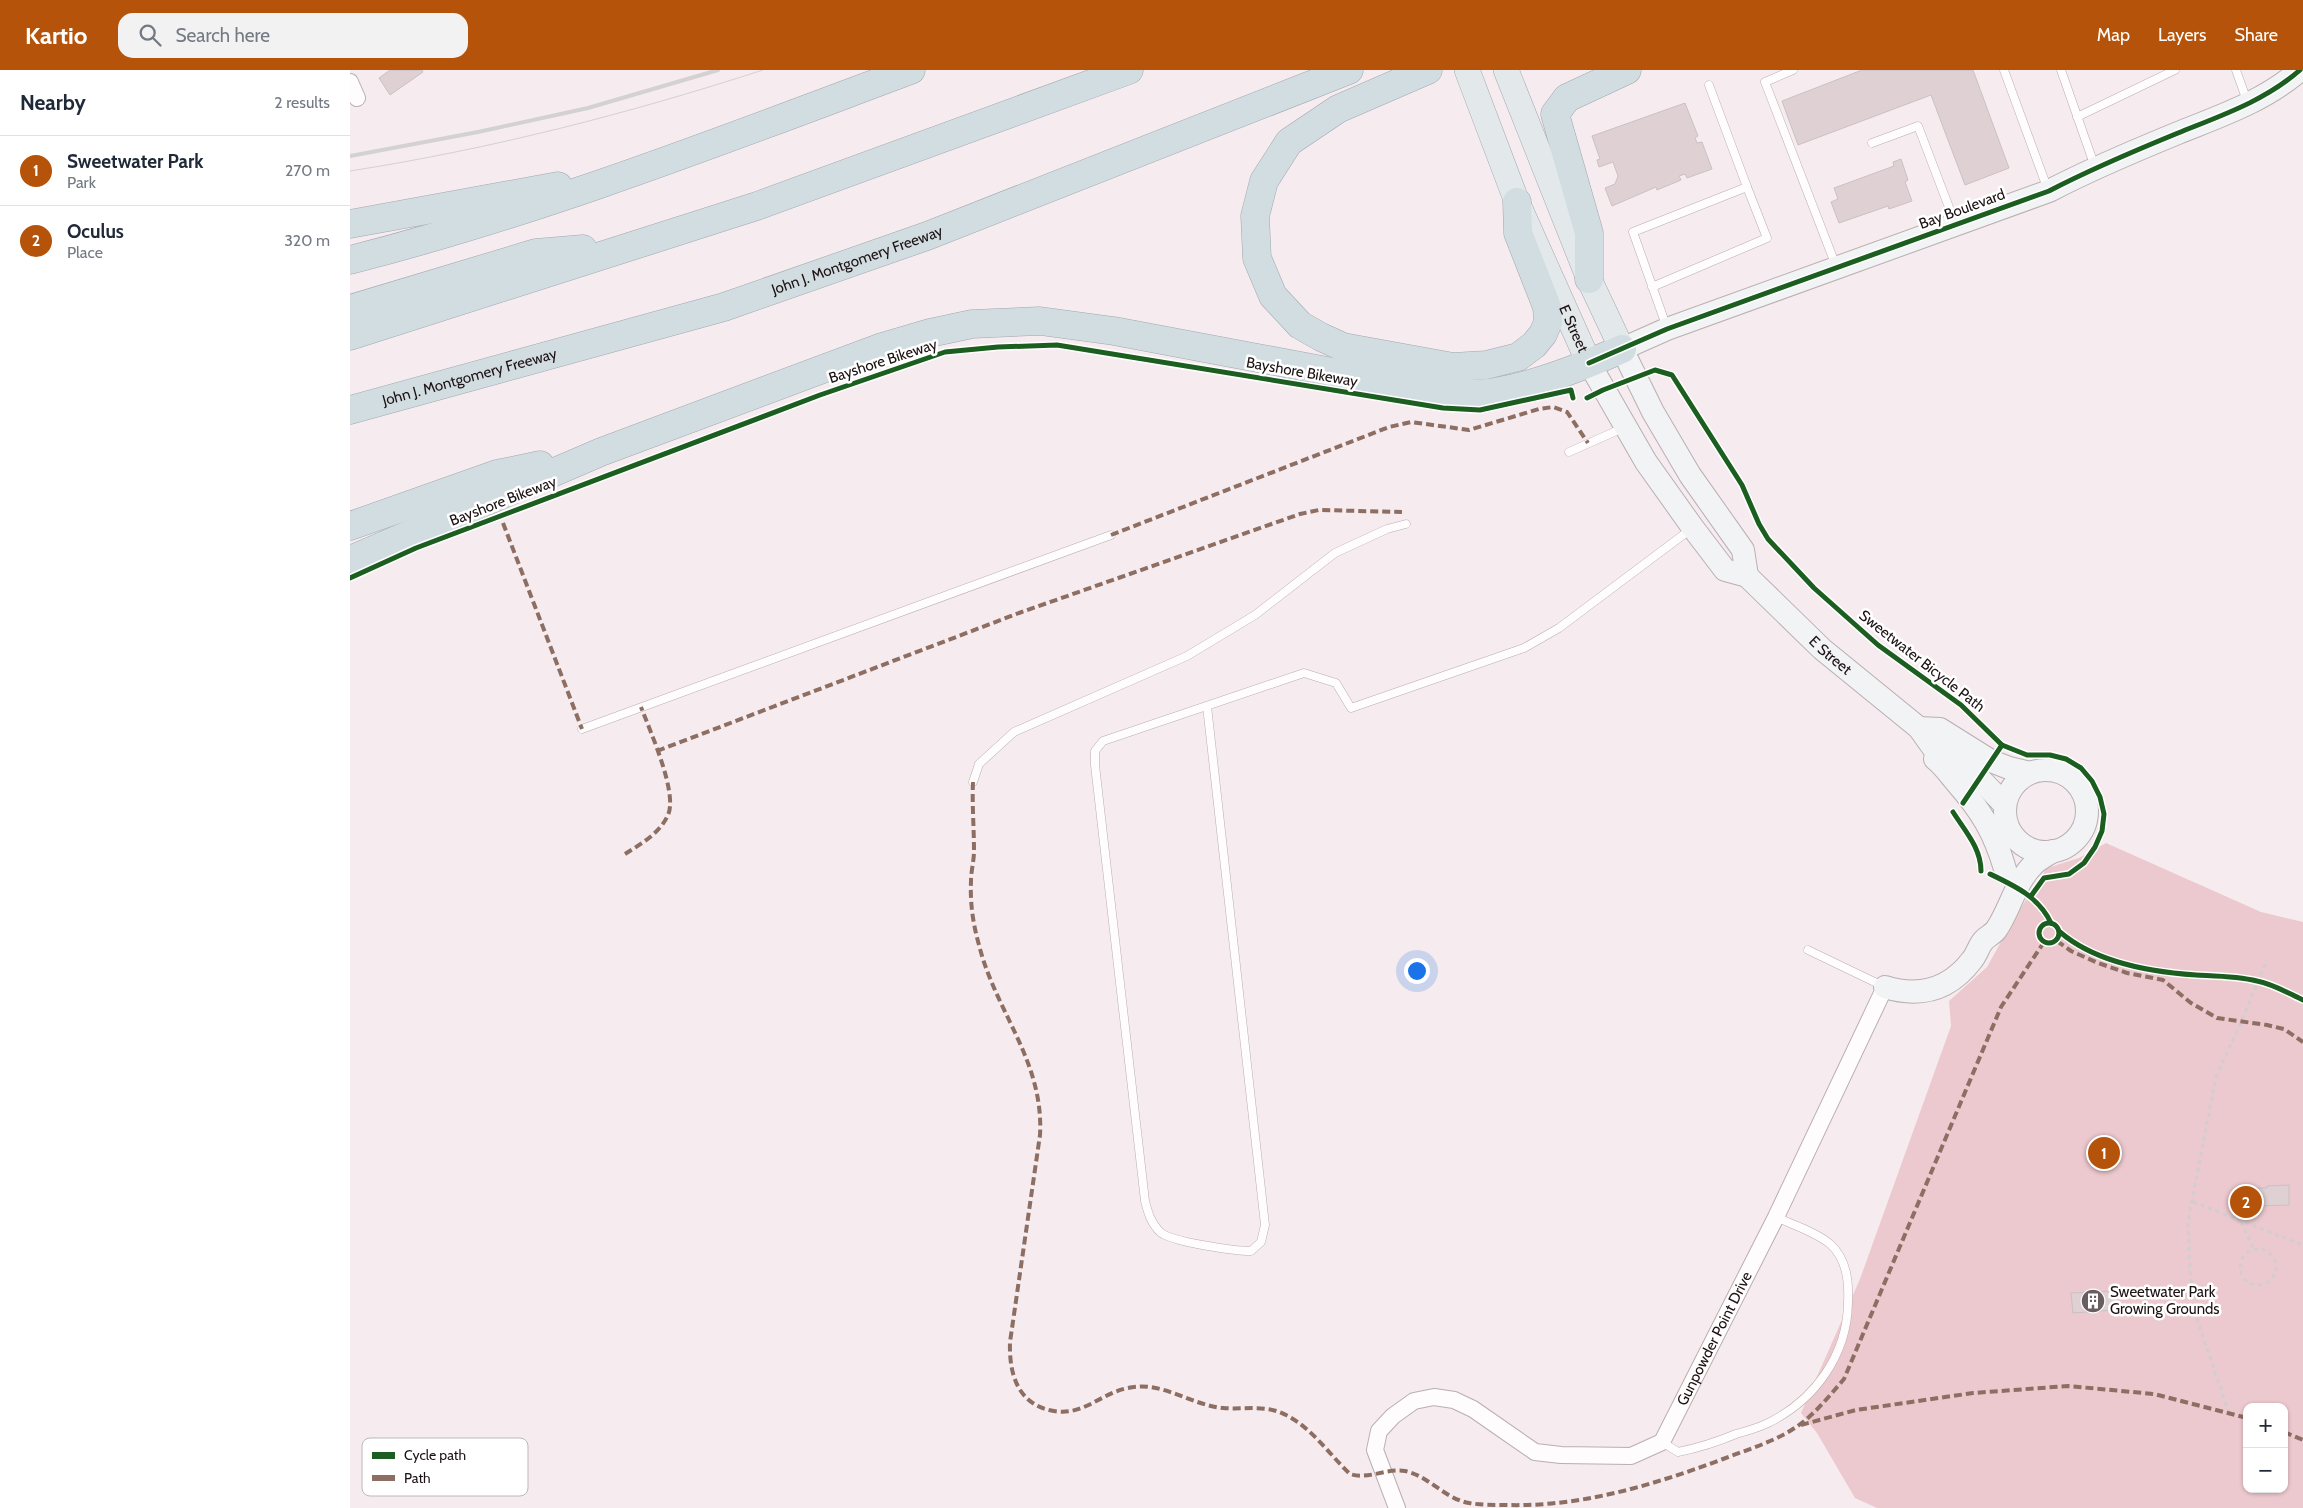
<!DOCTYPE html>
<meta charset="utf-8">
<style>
body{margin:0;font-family:Cabin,sans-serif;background:#f2f2f3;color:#1f2937}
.controls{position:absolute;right:15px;bottom:15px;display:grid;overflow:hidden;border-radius:10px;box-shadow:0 1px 4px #0004}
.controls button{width:45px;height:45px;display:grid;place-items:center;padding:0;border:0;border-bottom:1px solid #e0e1e3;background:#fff;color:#1f2937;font:25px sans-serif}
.you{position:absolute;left:1066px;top:900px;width:18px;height:18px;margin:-12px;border:4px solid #fff;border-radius:50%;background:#1a73e8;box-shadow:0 0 0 8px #1a73e833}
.badge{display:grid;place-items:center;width:32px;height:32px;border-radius:50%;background:#b45309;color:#fff;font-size:16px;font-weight:700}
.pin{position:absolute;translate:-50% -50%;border:2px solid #fff;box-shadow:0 1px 5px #0006}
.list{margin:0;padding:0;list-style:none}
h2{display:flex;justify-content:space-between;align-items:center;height:65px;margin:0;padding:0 20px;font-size:21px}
h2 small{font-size:16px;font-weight:400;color:#747a83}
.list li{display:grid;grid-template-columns:32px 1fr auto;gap:15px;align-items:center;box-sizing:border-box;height:70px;padding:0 20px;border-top:1px solid #e0e1e3}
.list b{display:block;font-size:19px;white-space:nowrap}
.list p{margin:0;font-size:16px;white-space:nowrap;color:#747a83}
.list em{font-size:16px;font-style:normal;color:#747a83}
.icon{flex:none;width:28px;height:28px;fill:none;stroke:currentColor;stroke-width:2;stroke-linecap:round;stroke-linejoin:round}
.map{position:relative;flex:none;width:1953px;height:1438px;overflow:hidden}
header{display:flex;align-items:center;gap:30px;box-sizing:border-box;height:70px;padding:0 25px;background:#b45309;color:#fff}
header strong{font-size:24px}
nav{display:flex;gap:28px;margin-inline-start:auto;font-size:18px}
.search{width:350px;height:45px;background:#f2f2f3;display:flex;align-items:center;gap:12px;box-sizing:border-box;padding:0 18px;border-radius:15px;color:#747a83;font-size:19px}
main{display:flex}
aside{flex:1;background:#fff}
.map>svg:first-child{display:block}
.park{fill:#ecc9ce;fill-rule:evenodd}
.building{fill:#dfd1d3;stroke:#cbc0c3}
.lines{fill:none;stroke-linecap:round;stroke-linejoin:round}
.lane-casing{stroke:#b9aeb0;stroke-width:9}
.street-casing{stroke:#b9aeb0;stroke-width:18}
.secondary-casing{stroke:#b9aeb0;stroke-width:24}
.primary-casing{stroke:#a0a8ae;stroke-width:26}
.highway-casing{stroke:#a0a8ae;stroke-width:29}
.path{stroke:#d2ced0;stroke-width:3;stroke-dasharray:4 4;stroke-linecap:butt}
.lane{stroke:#fefcfc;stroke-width:8}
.street{stroke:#fefcfc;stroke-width:16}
.secondary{stroke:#f1f3f4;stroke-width:22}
.primary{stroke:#e3e9eb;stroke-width:25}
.highway{stroke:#d1dde1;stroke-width:28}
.tram{stroke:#d4d1d1;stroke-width:1}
.rail{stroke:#d4d1d1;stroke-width:4}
.quiet{stroke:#8d6e63;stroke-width:4;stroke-dasharray:8 4;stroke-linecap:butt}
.cycleway-casing{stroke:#fff;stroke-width:8}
.cycleway{stroke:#1b5e20;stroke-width:5}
.labels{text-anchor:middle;stroke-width:5;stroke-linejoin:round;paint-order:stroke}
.street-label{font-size:15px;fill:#1c1113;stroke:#fff}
.poi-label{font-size:15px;fill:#1c1113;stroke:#fff;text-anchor:start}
.key{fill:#fff;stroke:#bbb8b8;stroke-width:1}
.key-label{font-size:14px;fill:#1c1113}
</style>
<header>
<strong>Kartio</strong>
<div class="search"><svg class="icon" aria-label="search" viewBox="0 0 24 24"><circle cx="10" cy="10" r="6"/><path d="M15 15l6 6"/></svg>Search here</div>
<nav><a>Map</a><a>Layers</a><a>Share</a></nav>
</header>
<main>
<aside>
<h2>Nearby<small>2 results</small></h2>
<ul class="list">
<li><span class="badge">1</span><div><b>Sweetwater Park</b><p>Park</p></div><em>270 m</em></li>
<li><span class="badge">2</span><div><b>Oculus</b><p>Place</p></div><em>320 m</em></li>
</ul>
</aside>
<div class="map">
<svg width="1953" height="1438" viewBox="0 0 1953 1438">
<rect width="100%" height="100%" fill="#f6ebee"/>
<!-- park -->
<path class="park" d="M1756,773L1911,842L1953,852V1438H1527L1505,1428L1467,1363L1451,1343L1510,1209L1601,956L1599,931L1637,897L1666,845L1697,798L1729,788ZM1897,1337H1934V1419H1897Z"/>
<!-- building -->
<g class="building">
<polygon points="40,0 72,0 73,2 40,25 29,8"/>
<polygon points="1512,0 1623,0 1659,98 1615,115 1581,25 1448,75 1432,31"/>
<polygon points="1335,33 1348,66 1345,68 1347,73 1352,72 1362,99 1337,108 1335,104 1329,106 1331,110 1307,120 1306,117 1262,136 1255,118 1265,114 1268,106 1263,92 1249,97 1247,90 1250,89 1242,66"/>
<polygon points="1551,89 1558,110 1555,112 1562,131 1539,139 1538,136 1489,153 1481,132 1488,129 1484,118 1544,96 1543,92"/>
<polygon points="1939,1115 1939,1135 1909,1136 1903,1128 1908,1118 1917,1118 1917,1116"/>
<polygon points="1764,1221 1764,1240 1723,1243 1721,1223"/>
</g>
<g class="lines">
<!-- lane casing -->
<g class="lane-casing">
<g id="lane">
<polyline points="1443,0 1415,12 1486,196"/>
<polyline points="1654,0 1698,120"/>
<polyline points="1711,0 1745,97"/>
<polyline points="1886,0 1897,31"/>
<polyline points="1359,15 1397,117"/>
<polyline points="1727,47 1825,0"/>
<polyline points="1522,73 1568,56 1605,153"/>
<polyline points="1302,217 1417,168 1397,117 1283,162 1317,258"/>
<polyline points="1219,382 1273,358"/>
<path d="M857,636L915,1155L911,1172L901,1181C885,1181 821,1172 810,1162C801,1153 798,1143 795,1131L745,695V681L753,671L954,603L986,613L1001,638L1174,578L1209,558L1341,459"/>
<polyline points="232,659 761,465"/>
<polyline points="623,712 629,694 664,662 837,586 905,545 985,483 1037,459 1056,454"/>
<polyline points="1458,880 1535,917"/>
<path d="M1312,1372L1328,1382C1348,1378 1367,1372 1386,1364C1397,1361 1408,1358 1418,1353C1465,1330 1497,1285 1498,1233C1499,1212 1497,1189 1480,1174C1466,1162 1443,1155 1426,1147"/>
</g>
</g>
<!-- street casing -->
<g class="street-casing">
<g id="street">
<polyline points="0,12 7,28"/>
<path id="s1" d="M1047,1438L1025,1380L1029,1361L1043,1346L1064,1331L1084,1327L1104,1330L1123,1339L1185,1382L1211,1385L1281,1386L1312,1372L1426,1147L1535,917"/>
</g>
</g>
<!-- secondary casing -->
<g class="secondary-casing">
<g id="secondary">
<path id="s2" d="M1239,293L1296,392L1343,458L1375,500L1397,506L1472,579L1569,658L1584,679L1629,708L1655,735"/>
<path d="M1397,506L1393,480L1340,405L1303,342L1272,279L1317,259L1699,121C1741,99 1784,81 1828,63C1870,46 1915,31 1950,0"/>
<polyline points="1569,658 1590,659 1641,691 1659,698 1680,703"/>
<path d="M1585,689C1593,695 1599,704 1606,712C1631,741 1644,761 1655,799"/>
<circle cx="1696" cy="741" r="41"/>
<path d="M1535,917C1571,928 1600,919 1622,890C1627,884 1629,875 1634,870C1638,866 1643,864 1646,860C1660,840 1665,812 1684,794C1689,789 1697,785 1703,781"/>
</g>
</g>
<!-- primary casing -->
<g class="primary-casing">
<g id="primary">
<path id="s3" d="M1117,0L1167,132L1239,293"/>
<polyline points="1156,0 1239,209 1272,279"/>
</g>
</g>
<!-- highway casing -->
<g class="highway-casing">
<g id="highway">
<polyline points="1078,0 988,39 939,72 914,111 905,146 907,188 923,226 950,255 971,267 993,277 1103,297 1136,295 1168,287 1184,275 1193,264 1198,252 1197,237 1168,163 1167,132"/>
<polyline points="0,154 208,116"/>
<path d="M0,190C192,141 376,69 561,0"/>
<polyline points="1239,209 1239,163 1205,44 1217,28 1277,0"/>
<polyline points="0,239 186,183 233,179"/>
<polyline points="0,266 407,136 779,0"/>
<path id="s4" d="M0,340L374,237L577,166L999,0"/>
<polyline points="0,456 147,404 190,395"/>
<path d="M0,490L251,382L529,278L580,263L622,254L690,251L764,261L1099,324C1114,323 1130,325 1145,322C1190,314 1231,297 1272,279"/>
</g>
</g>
<!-- path -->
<g class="path">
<polyline points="1843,1132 1953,1175"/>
<polyline points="1883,1148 1903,1128"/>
<polyline points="1891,1152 1904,1180"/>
<circle cx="1908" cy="1197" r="18"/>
<polyline points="1879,1343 1847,1249 1840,1202 1838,1151 1866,1007 1891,952 1916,892"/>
</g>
<!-- lane -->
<use href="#lane" class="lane"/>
<!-- street -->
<use href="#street" class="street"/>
<!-- secondary -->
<use href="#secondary" class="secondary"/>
<!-- primary -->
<use href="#primary" class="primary"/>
<!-- highway -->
<use href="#highway" class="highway"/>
<!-- tram -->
<path class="tram" d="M0,101C141,79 277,44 413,0"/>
<!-- rail -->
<polyline class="rail" points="0,86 128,62 238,38 368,0"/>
<!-- quiet -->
<g class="quiet">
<polyline points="153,453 232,659"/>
<polyline points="761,465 1039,357 1061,352 1119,360 1189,339 1203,337 1217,342 1238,373"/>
<polyline points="307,681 669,543 950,444 969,440 1052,442"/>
<path d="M623,712C622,735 624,758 624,781C624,791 621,801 621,811C620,833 623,854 629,875C646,943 694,991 690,1065L660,1272C659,1303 667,1335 704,1341C734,1346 751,1323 778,1318C811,1310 840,1335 873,1338C894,1340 916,1334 936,1345C962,1358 979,1384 1000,1404C1018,1410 1036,1398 1055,1401C1079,1406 1095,1429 1119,1433C1131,1435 1144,1435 1157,1435C1232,1437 1303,1415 1373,1389C1399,1379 1427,1371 1449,1355C1466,1343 1480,1325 1494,1309L1651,937L1694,872"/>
<path d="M275,784C291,774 310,763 318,745C328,723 300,661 291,637"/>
<polyline points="1707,871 1721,881 1748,893 1777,903 1813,910 1841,933 1867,948 1917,955 1934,959 1953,972"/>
<polyline points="1451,1355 1506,1340 1623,1323 1718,1316 1804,1324 1897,1348"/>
<polyline points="1934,1362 1953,1370"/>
</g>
<!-- cycleway casing -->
<g class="cycleway-casing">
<g id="cycleway">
<path d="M1239,293L1317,259L1699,121C1741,99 1784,81 1828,63C1870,46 1915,31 1950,0"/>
<polyline points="1237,328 1253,320 1305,300 1322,305 1392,415 1409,454 1418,469 1464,518 1528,575 1611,635 1652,675 1677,685 1700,685 1716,689 1731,698 1742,711 1750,727 1754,744 1752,761 1745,777 1734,793 1719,804 1694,808 1681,826"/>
<polyline points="0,508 66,478 470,325 595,282 648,277 707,275 1093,338 1130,340 1221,320 1223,328"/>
<polyline points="1613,733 1652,675"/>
<path d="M1603,742C1615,761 1631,778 1631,801"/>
<path d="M1640,804C1665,816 1689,827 1701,853"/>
<circle cx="1699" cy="863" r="10"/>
<path d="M1710,862C1746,893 1800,902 1846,905C1866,906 1887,906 1907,911C1923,914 1938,923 1953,930"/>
</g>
</g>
<!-- cycleway -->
<use href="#cycleway" class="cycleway"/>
</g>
<!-- icons -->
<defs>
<g id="building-disc" transform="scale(1.25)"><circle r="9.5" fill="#685d60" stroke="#fff"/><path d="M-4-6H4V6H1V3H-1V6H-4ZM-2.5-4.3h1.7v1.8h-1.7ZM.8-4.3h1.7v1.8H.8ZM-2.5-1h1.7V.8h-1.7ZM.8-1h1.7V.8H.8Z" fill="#fff"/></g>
</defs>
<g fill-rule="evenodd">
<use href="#building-disc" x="1743" y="1231"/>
</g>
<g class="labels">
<!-- street labels -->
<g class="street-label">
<text transform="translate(1612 139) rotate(-20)" y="5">Bay Boulevard</text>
<text dy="5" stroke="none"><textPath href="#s4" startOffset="529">John J. Montgomery Freeway</textPath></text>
<text dy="5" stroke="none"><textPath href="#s3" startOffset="280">E Street</textPath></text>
<text transform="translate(533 291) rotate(-18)" y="5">Bayshore Bikeway</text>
<text transform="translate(952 302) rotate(10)" y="5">Bayshore Bikeway</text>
<text dy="5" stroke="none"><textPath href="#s4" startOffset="124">John J. Montgomery Freeway</textPath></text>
<text transform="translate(153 431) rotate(-21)" y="5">Bayshore Bikeway</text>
<text dy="5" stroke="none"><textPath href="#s2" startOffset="386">E Street</textPath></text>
<text transform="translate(1572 591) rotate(38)" y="5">Sweetwater Bicycle Path</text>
<text dy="5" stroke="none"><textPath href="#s1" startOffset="511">Gunpowder Point Drive</textPath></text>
</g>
<!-- poi labels -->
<g class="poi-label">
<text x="1760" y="1227">Sweetwater Park<tspan x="1760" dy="17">Growing Grounds</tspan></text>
</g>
</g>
<!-- legend -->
<rect x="12" y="1368" width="166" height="58" rx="8" class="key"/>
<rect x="22" y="1382" width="23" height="7" fill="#1b5e20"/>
<rect x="22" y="1405" width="23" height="6" fill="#8d6e63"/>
<g class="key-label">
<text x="54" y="1390">Cycle path</text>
<text x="54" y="1413">Path</text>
</g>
</svg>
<div class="controls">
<button>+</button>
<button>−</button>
</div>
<div class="you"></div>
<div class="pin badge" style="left:1754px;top:1083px">1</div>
<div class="pin badge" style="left:1896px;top:1132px">2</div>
</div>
</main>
